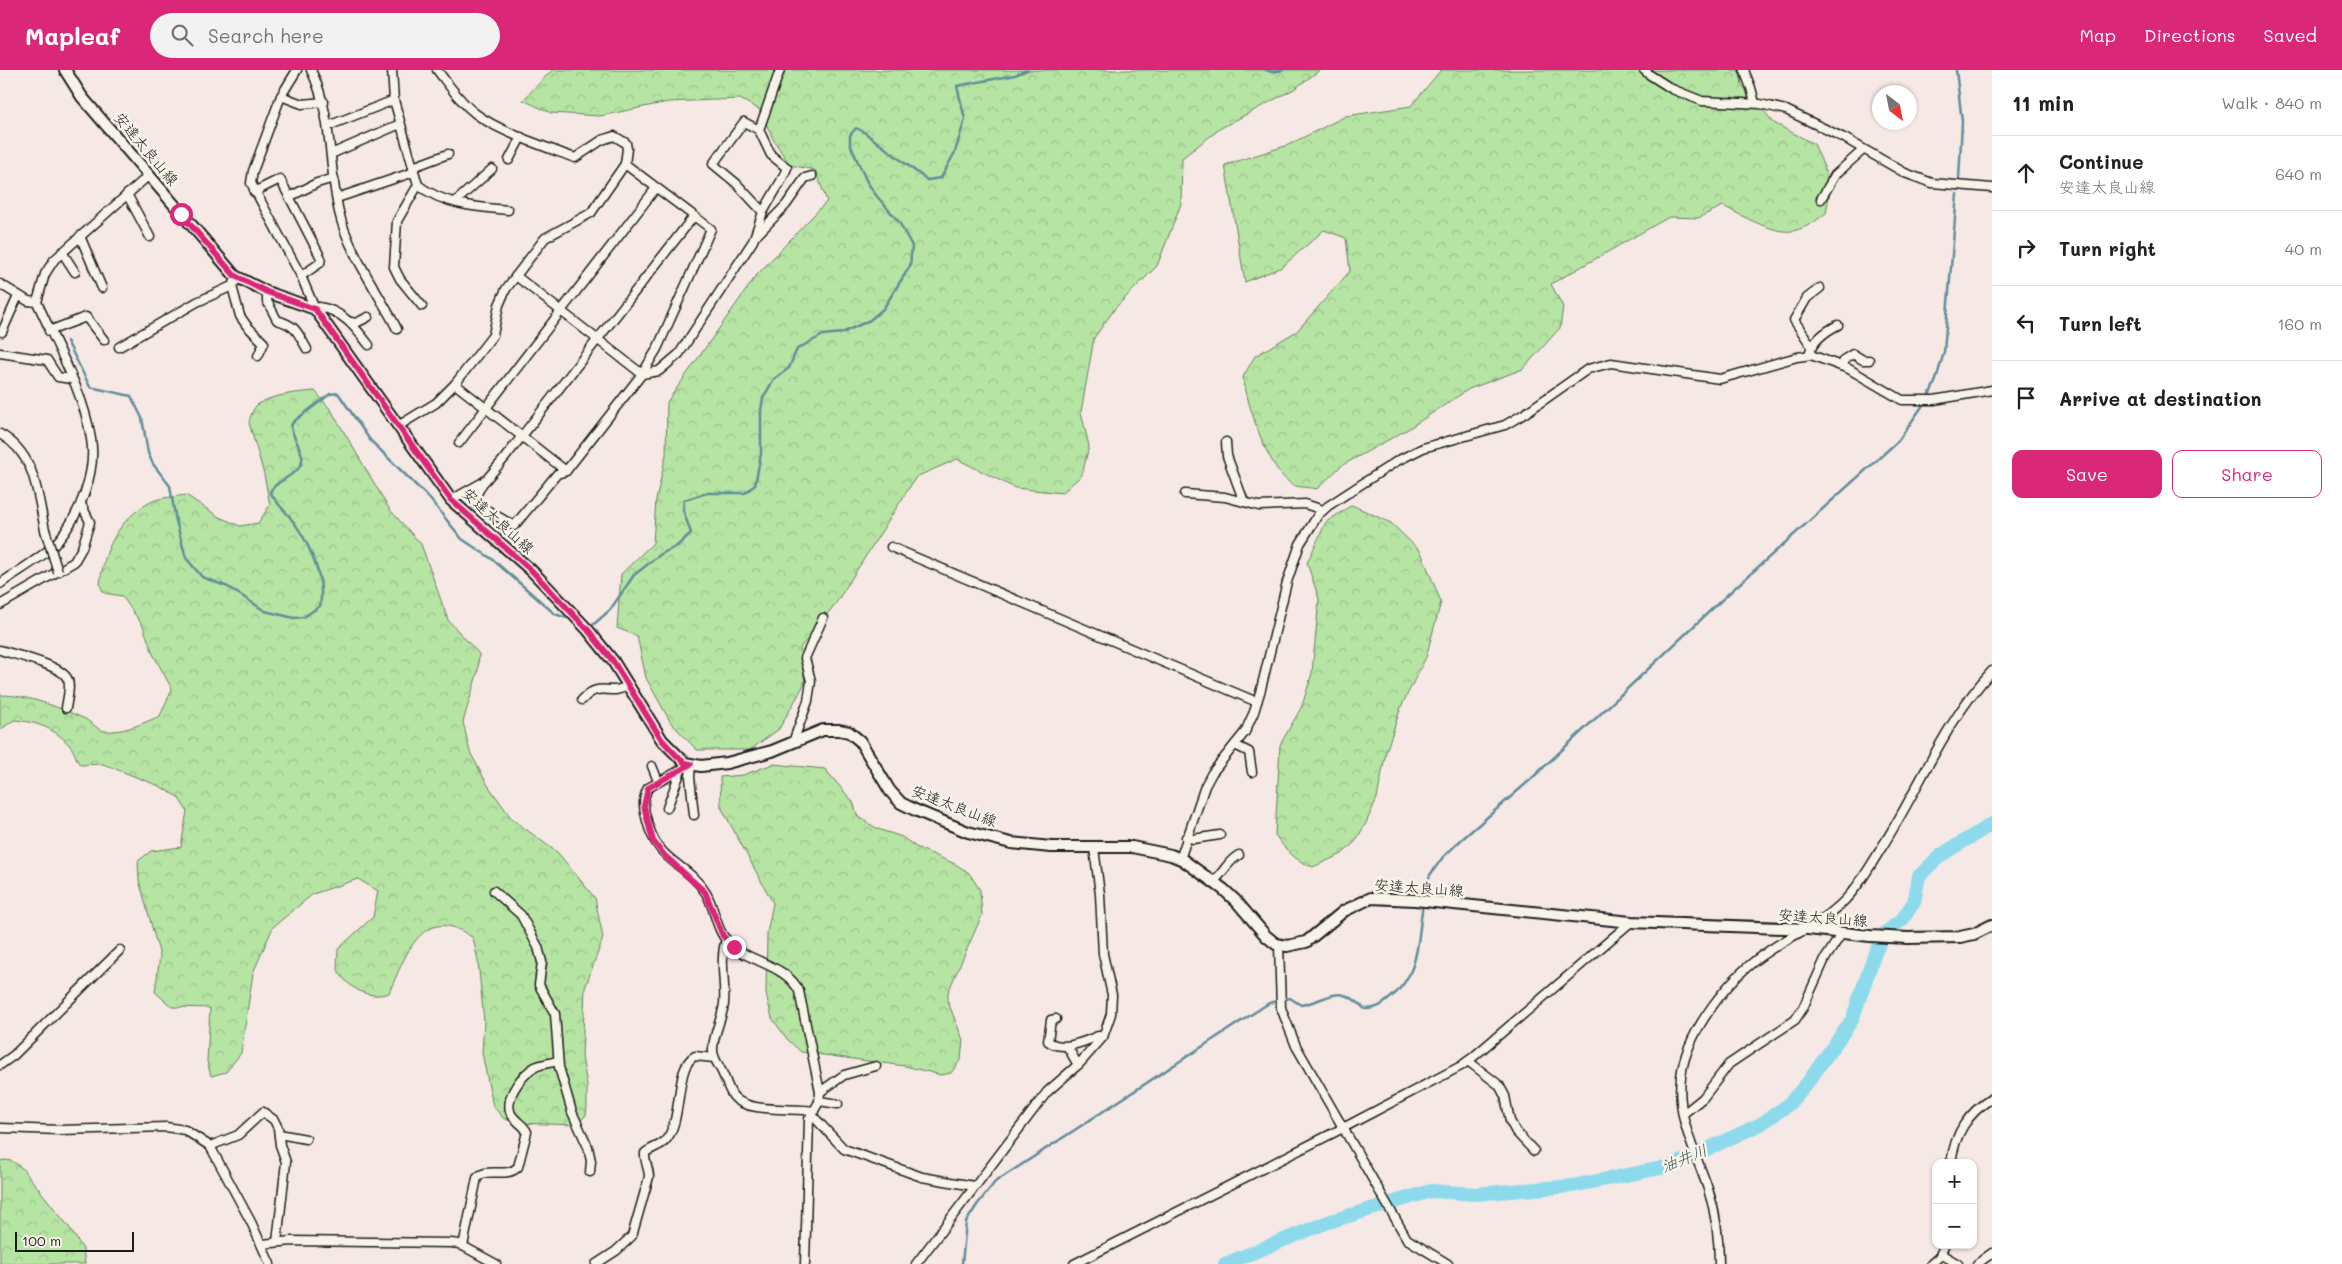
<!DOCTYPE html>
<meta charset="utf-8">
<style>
body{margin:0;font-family:Mali,"Klee One",sans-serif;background:#f2f2f2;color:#202124}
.controls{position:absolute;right:15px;bottom:15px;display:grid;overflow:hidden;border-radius:10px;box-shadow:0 1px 4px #0004}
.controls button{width:45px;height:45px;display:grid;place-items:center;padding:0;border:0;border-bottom:1px solid #e0e0e0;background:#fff;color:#202124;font:25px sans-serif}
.compass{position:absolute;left:1872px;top:15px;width:45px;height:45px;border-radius:50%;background:#fff;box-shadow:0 1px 4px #0004;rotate:148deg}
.scale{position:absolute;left:15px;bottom:12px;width:119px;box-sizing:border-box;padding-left:5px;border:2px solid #1c1c1c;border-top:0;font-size:14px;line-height:18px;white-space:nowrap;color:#1c1c1c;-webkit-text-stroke:4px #f7f3e8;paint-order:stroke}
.stop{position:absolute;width:15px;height:15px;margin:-11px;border:4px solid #db2777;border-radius:50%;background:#fff}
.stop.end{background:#db2777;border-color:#fff;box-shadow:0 1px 5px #0008}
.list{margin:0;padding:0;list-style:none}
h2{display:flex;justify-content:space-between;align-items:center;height:65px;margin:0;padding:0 20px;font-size:21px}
h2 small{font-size:16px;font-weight:400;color:#757577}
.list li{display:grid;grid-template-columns:32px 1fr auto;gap:15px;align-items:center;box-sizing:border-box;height:75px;padding:0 20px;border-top:1px solid #e0e0e0}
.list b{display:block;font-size:19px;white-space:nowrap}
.list p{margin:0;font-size:16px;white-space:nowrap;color:#757577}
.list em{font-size:16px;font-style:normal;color:#757577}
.actions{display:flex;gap:10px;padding:15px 20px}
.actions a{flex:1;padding:11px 0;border:1px solid #db2777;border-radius:10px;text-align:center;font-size:18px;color:#db2777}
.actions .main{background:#db2777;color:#fff}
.icon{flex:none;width:28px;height:28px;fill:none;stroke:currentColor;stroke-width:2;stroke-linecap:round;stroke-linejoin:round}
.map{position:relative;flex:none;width:1992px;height:1194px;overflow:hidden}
header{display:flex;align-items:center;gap:30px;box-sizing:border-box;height:70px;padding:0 25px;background:#db2777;color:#fff}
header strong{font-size:24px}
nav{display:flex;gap:28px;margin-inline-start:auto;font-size:18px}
.search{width:350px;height:45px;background:#f2f2f2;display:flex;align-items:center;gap:12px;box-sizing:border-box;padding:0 18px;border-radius:28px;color:#757577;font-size:19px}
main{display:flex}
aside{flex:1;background:#fff}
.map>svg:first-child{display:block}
.forest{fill:url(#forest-crowns);stroke:#688060}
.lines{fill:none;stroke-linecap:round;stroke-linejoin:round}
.stream{stroke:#608e99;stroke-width:2.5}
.river{stroke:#8ddaed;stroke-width:14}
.minor-casing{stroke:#1c1c1c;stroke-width:11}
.major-casing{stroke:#1c1c1c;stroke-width:14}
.minor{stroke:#f7f3e8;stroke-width:8}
.major{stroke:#f7f3e8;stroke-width:10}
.minor-bridge-casing{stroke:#1c1c1c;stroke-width:11;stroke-linecap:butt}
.minor-bridge{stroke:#f7f3e8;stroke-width:8}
.route{stroke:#db2777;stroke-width:6}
.labels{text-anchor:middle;stroke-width:5;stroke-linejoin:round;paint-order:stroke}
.street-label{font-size:15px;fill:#1c1c1c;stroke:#f7f3e8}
.water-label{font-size:16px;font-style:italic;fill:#3e555b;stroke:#f7f3e8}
</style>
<header>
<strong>Mapleaf</strong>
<div class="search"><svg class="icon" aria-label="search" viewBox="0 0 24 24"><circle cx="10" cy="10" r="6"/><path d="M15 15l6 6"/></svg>Search here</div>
<nav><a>Map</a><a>Directions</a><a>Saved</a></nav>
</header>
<main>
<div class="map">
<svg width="1992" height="1194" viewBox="0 0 1992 1194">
<defs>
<pattern id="forest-crowns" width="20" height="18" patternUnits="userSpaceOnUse" patternTransform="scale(1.25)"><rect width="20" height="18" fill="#b5e4a3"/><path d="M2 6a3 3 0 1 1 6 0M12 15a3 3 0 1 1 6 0" fill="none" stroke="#9bc38c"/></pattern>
</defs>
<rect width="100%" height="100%" fill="#f6e8e5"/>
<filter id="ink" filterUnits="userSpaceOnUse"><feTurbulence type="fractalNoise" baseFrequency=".02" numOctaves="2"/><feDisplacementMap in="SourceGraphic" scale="10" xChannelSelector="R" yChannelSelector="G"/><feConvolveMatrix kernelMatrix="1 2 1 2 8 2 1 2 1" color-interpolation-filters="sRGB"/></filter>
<g filter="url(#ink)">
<!-- forest -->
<g class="forest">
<polygon points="552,0 1320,0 1294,19 1221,58 1182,88 1181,134 1157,196 1116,237 1094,268 1081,342 1089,376 1082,405 1062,423 1015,418 957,389 916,407 836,533 800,578 805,613 779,659 750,680 697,680 671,653 646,608 637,566 617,558 621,504 653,473 656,430 666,385 667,332 756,206 827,131 815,100 790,95 773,69 760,40 740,29 668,32 600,46 551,43 523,30"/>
<path d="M1441,0H1740L1742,15L1774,53L1814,74L1824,97L1830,120L1826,143C1816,151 1805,159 1792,161C1773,164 1741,145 1723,136L1698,148L1669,147L1551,214L1563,237L1560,258L1523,299L1469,319L1408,359L1341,396L1317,419C1309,417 1296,418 1290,413C1266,395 1248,336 1243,307L1255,286L1297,261L1350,201L1346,168L1324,160L1282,197L1245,212L1225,95L1288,75L1346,46L1411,36Z"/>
<path d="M315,321L331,340L390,440L421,474L448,550L479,584L478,601L463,652L470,682L487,714L512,749L558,783L595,828L603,868L585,918L582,987L587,1015V1037L586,1045L577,1055L514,1053L503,1048L493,1036L482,983L484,951L478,891L473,868C422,831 406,885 389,923C370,930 349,919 339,902C336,896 338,885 338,879L373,847L378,821L358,809L313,824L273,857L253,903L241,983L226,1002L211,1006L207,991L210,938L172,937L155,922L160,886L139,810L138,791L151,781L181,777L187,741L178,727L159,716L103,694L80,695C76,690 75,682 71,677C55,658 37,652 14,650L0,660V625C29,625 58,637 85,649C91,652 98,660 104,661C124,663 143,653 160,646L172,619L153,584L143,556L122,526L104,523L100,515C103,480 119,448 151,432C160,427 175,427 186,425L219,447L240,456L258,453L270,435L264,404L249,353C250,347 252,340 257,335C269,325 300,322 315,321Z"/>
<path d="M1352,435L1391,453L1421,482L1441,532L1426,587L1401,637L1386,682L1377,728L1366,753L1355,772L1342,784L1313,797C1295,791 1286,780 1275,765L1280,675L1302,636L1312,603L1319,529L1307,493L1326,452Z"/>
<polygon points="773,694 825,699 853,732 858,747 878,759 902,767 916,777 955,794 969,803 980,820 982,845 948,922 948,932 963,970 961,989 951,1003 941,1005 905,996 801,982 787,969 772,948 766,924 767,863 773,833 721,737 720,707 743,705"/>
<polygon points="5,1090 12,1091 22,1098 69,1157 83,1179 85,1194 0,1194 0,1091"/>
</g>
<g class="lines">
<!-- stream -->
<g class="stream">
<polyline points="1266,0 1272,2 1283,0"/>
<polyline points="1956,0 1962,52 1959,109"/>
<path d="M67,271L90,317L131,326L142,348L148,383L153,394L170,416L176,451L186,488L202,507L228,517L265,541L294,548L304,547L320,536C326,507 307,468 289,446C282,438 275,431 270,422C276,408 305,405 302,386C300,376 293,367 291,357L293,352L330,324L338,323L370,370L429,428L462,469L492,489L555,544L567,548"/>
<polyline points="594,554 610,540 634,505 661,484 677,476 691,463 683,440 684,430 707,423 745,423 755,415 761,384 761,340 763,328 774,309 789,298 797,279 823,265 842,263 870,250 883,239 910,196 912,176 899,152 875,124 866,110 850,74 850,65 856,58 864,62 927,110 941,108 955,82 965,49 957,16 1015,5 1027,0"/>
<polyline points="1423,828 1430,805 1443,787 1461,770 1529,711 1727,525 1898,371 1928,328 1936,310 1944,282 1957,124"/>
<path d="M962,1194L966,1152L977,1135L995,1112L1269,933L1290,928L1301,935C1332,929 1338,912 1365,939C1376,939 1380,936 1389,929C1421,904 1417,870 1423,834"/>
</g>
<!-- river -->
<polyline class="river" points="1225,1194 1328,1152 1431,1121 1475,1124 1572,1116 1671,1096 1761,1054 1788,1035 1808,1012 1852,950 1876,880 1886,862 1902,850 1914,832 1919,806 1941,785 1992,754"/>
<!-- minor casing -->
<g class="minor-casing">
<g id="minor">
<path d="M297,0L281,26L253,101L251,113L301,206L315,239L319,237C342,240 356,258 369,275"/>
<path d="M311,0C333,45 328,94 339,142C348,182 379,223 397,259"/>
<polyline points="392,0 394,30 418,115 397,151 394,197 400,209 422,236"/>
<path d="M437,0C449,15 460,32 476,44C500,62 546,77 575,88L602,70L614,66L626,73L627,79L625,94"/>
<polyline points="1644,0 1650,5 1672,19 1702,31 1760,34 1786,40 1846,69 1905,103 1932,113 1992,118"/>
<polyline points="1744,0 1751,18 1755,33"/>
<polyline points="281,26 302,34 324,32"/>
<polyline points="328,56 394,30"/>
<polyline points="759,60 780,0"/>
<polyline points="331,84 400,54"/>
<polyline points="509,90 521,67"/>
<polyline points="413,97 448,84"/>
<path d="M418,115C444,135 476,137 508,140"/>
<polyline points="254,122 280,109 321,188 320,193 301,206"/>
<polyline points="127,124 150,167"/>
<polyline points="289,127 317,113 334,108"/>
<polyline points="337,128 414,102"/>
<polyline points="1821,129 1835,105 1863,80"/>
<polyline points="455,132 492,99"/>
<polyline points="757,165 786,135 805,108 812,106"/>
<polyline points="80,166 102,218"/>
<polyline points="62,182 75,202"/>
<polyline points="516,206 642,304 659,301 679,284 753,171 763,142 736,113 713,94 744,52 759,60 771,85 787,98 781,111 763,142"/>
<polyline points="0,214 28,231 37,232"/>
<polyline points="232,216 240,246 247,256 264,273 258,286"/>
<path d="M267,222V231L277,250C297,256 297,262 307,279"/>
<polyline points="351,252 356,253 368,247"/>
<polyline points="49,261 86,247 104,270"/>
<polyline points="2,262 18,226"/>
<polyline points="119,277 197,232 232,216 238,208"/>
<polyline points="1812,277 1794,250 1807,228 1820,218"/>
<path d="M1810,281C1815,269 1826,261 1838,255"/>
<polyline points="0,283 47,290 58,307 71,309"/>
<polyline points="1841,296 1845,289 1853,284 1863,290 1869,290"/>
<polyline points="455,314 566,401 557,404 514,456 475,433 474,429 484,411"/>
<polyline points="398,356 436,333 455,314 493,265 499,235 506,219 545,168 591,143 625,94 694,146 504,389 485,411 451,430"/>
<path d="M0,364C36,384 37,423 45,460"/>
<polyline points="1226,372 1227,386 1244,432"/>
<polyline points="459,373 656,118"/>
<polyline points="566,401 642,304 657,279 711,159 694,146"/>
<polyline points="1185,424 1225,427 1259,436 1305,434 1323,440"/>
<polyline points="891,477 1257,632"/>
<path d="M0,514C18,500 42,489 58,471C79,446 97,402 91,369C84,322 56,275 37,232L45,204L54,190L148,106"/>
<polyline points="0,535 74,492 82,478 90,452 81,434"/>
<path d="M0,580C15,585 63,595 68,610C71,617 67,630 66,638"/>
<path d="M582,630C601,609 609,628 629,615"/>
<polyline points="793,672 808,631 811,611 805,588 823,548"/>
<polyline points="1235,675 1249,682 1252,702"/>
<path d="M691,694L648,718C643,727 643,737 646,747C657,795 685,790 706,823C715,838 716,860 728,872C747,892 786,894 799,921L820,1022L819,1032L809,1049L805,1194"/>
<polyline points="691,694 690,707 694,745"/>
<polyline points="652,696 658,711"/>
<polyline points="667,738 681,700"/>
<polyline points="1186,767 1193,769 1220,765"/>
<polyline points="1180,789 1205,716 1212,703 1245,662 1254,642 1261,619 1287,512 1300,474 1318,445 1328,436 1397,391 1423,378 1505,355 1524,344 1588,299 1611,293 1720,309 1797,287 1811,285 1849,299 1902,330 1934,330 1992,320"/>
<path d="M1213,812C1223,804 1228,790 1239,785"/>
<polyline points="494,821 521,845 538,877 542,892 539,915 555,944 559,997 572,1042 588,1077 591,1091 590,1102"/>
<path d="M726,869C719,891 726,912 724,934C722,949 714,962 713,978C712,988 718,993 722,1002C726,1010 728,1019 733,1026C747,1044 794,1037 814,1041"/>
<polyline points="1279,875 1281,938 1296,976 1407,1169 1448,1194"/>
<path d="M1056,949L1051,950L1048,971C1061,982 1084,972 1098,966L1103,967"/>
<polyline points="1067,976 1078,995"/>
<polyline points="1468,991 1499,1015 1505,1026 1510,1051 1516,1062 1534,1081"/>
<polyline points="0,995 14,985 120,880"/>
<polyline points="820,1022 844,1005 876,996"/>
<polyline points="819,1031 838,1034"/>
<polyline points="1683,1044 1703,1028 1729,994 1795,950 1803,938 1825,889 1842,863"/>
<polyline points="812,1045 844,1079 922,1107 974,1116"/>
<polyline points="0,1058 60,1060 166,1057 185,1060 210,1076 251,1152 270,1194"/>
<polyline points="279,1064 306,1069"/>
<polyline points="210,1076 238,1065 263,1042 274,1050 278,1058 280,1075 286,1092 277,1172"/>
<path d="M1951,1093C1955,1063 1967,1044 1992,1028"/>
<polyline points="262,1174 292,1171 451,1173 459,1174 496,1194"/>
<path d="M463,1176L477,1108C487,1096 506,1109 518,1097L527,1062C524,1054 512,1050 510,1041C506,1025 522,1005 535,997C542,994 550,993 558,991"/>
<polyline points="1941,1184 1958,1194"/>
<path d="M596,1194L616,1181L632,1166L649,1107C649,1098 644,1091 645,1083C651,1078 660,1076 665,1071C684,1051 674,996 695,986L714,988"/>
<polyline points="916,1194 1047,1022 1080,993 1103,967 1111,944 1112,925 1103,884 1100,824 1094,778"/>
<polyline points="1074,1194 1343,1058 1461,996 1472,988 1631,852"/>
<path d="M1719,1194C1719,1169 1716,1143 1708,1119C1696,1083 1676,1047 1681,1007C1686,962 1730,906 1767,882C1791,865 1818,856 1840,835C1857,819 1870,797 1882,777C1919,719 1945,651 1992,601"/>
<polyline points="1931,1194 1939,1187 1945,1175"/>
<polyline points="1977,1194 1992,1183"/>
</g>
</g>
<!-- major casing -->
<g class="major-casing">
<polyline id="major" points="65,0 82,27 235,206 267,222 315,239 451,430 532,501 588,560 613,591 662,670 685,693 701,696 727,693 772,681 823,660 839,660 849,662 860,671 890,721 901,733 915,740 968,762 1011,773 1051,777 1132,777 1171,785 1183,790 1223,819 1237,832 1266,866 1276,874 1287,876 1306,872 1344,841 1371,828 1415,830 1631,852 1808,859 1870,866 1908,868 1960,867 1974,864 1992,855"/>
</g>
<!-- minor -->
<use href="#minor" class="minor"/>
<!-- major -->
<use href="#major" class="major"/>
<!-- minor-bridge casing -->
<g class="minor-bridge-casing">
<polyline id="minor-bridge" points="45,460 58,502"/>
</g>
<!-- minor-bridge -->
<use href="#minor-bridge" class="minor-bridge"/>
</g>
</g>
<g class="lines" filter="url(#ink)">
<!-- route -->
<polyline class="route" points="181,144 235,206 267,222 315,239 451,430 532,501 588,560 613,591 662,670 676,685 685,693 691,694 648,718 644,736 653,771 665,786 705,822 723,866 734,877"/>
</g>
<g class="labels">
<!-- street labels -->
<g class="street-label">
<text transform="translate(146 79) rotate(50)" y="5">安達太良山線</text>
<text transform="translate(498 451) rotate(42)" y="5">安達太良山線</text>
<text transform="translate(954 736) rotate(21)" y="5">安達太良山線</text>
<text transform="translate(1419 818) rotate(4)" y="5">安達太良山線</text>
<text transform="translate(1823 848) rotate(4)" y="5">安達太良山線</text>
</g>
<!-- water labels -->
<g class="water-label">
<text transform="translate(1684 1088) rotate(-22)" y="6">油井川</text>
</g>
</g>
</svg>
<div class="controls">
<button>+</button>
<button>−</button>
</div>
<svg class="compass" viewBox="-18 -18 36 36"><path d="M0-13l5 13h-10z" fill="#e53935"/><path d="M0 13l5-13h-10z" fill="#757577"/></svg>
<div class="scale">100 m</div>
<div class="stop" style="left:181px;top:144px"></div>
<div class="stop end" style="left:734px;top:877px"></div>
</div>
<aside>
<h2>11 min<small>Walk · 840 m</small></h2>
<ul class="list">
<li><svg class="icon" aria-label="ahead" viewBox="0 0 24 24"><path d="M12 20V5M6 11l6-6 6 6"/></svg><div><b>Continue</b><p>安達太良山線</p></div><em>640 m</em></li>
<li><svg class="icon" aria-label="right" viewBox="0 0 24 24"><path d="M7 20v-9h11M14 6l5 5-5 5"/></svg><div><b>Turn right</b></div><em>40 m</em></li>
<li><svg class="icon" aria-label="left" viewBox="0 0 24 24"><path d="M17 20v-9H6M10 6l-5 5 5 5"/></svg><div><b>Turn left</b></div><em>160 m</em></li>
<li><svg class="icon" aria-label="arrive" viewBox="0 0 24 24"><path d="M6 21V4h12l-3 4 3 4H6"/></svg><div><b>Arrive at destination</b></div></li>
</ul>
<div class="actions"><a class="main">Save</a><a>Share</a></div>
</aside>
</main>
